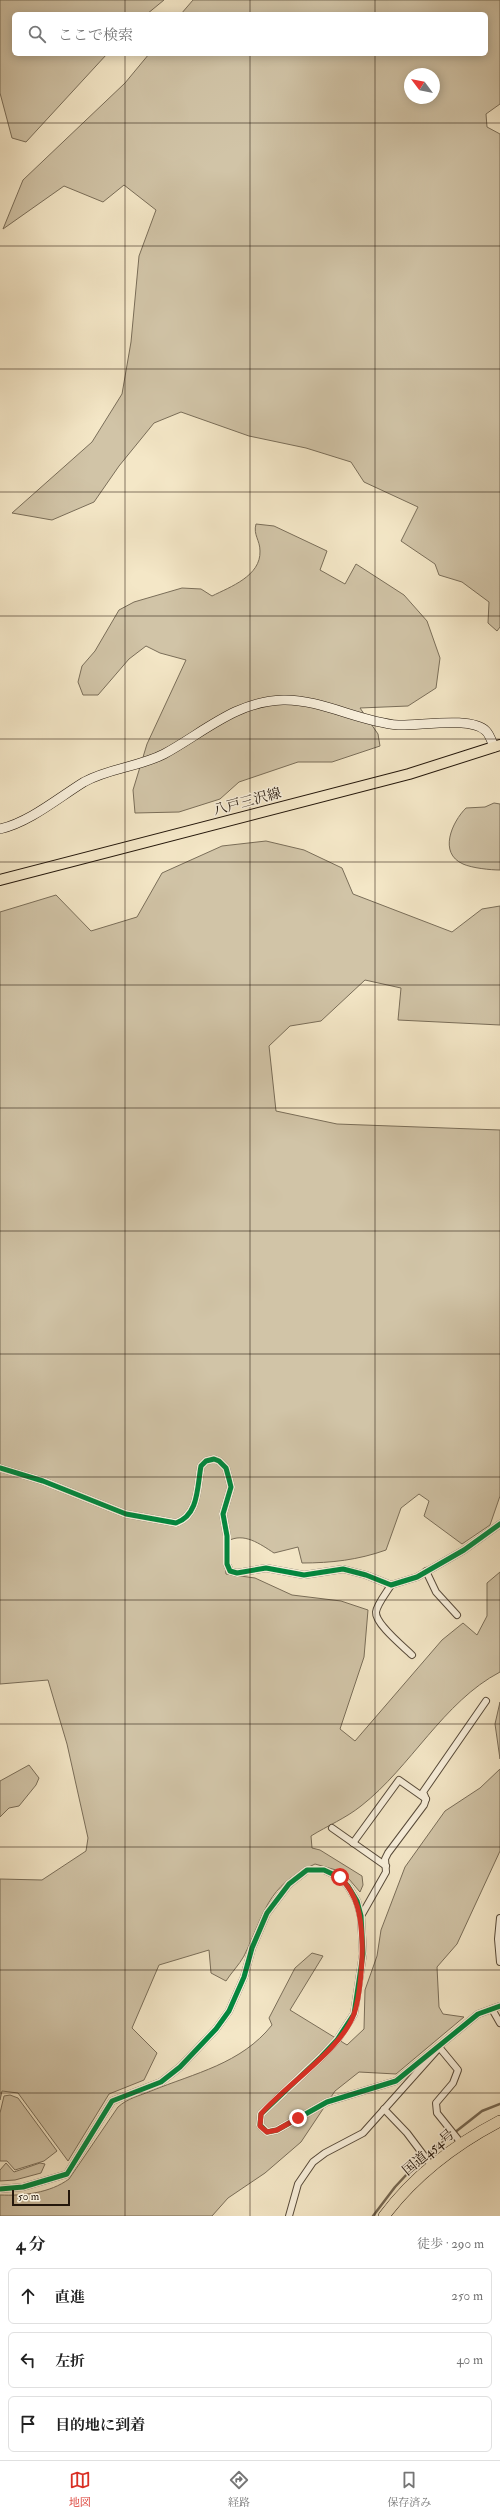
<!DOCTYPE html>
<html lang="ja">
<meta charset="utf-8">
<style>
body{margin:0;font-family:"IM FELL Double Pica","Noto Serif JP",serif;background:#f6f6f6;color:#222}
.compass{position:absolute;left:404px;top:68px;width:36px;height:36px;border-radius:50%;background:#fff;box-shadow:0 2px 10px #0003;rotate:302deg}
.scale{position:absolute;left:12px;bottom:10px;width:58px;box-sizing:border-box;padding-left:4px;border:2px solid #24170b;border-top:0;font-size:11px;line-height:14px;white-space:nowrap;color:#24170b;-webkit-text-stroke:3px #f8efdb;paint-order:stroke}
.stop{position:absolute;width:12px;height:12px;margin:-9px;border:3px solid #d93025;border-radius:50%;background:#fff}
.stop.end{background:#d93025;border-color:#fff;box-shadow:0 1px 4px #0008}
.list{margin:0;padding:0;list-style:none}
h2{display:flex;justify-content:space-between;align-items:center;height:52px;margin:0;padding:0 16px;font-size:17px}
h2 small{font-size:13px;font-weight:400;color:#767676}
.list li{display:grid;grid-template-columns:26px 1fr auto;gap:12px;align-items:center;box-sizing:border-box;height:56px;margin:0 8px 8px;padding:0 8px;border:1px solid #e0e0e0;border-radius:6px}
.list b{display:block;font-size:15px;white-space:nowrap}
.list em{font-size:13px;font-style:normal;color:#767676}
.icon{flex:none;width:22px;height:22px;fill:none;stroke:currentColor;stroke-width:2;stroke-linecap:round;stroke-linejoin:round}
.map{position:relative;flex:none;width:500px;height:2216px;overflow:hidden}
.search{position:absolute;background:#fff;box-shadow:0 2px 10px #0003;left:12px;right:12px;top:12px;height:44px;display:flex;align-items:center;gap:10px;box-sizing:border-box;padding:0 14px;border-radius:6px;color:#767676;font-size:15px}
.sheet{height:244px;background:#fff}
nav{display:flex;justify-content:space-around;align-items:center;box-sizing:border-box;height:56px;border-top:1px solid #e0e0e0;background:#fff;font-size:11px;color:#767676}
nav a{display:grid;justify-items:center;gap:2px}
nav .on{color:#d93025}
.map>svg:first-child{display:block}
.green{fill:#d1c4a7;stroke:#7a6e59;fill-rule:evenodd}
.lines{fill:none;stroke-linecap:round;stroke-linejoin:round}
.stream{stroke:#766955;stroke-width:2.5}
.street-casing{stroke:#584b3a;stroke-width:8}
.secondary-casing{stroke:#24170b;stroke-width:10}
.primary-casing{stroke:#24170b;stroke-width:12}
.highway-casing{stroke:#24170b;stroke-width:12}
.street{stroke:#f8efdb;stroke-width:6}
.secondary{stroke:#f8efdb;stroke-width:9}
.primary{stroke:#f4e7c7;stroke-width:10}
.highway{stroke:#f4e7c7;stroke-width:11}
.cycleway-casing{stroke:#f8efdb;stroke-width:8}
.cycleway{stroke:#00873e;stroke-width:5}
.route{stroke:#d93025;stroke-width:5}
.grid{fill:none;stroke:#24170b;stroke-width:1;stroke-opacity:0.55}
.labels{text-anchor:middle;stroke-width:3;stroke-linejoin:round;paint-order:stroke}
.street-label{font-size:14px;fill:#24170b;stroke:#f8efdb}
</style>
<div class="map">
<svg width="500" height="2216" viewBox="0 0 500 2216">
<rect width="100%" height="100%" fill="#f4e7c7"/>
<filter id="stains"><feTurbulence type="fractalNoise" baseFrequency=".005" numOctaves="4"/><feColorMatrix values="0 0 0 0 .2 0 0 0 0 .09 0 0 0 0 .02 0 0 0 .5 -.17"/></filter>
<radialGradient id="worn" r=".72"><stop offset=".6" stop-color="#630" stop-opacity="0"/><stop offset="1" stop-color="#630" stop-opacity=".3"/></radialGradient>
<!-- green -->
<g class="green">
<polygon points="0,0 164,0 147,14 14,14 14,54 107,54 26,142 12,138 0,93"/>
<path d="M193,0H500V104L486,114L487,127L500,134V627L497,631L488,623L489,602L462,582L439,575L435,564L401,541L418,507L364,482L351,462L306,448L249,436L181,412L154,423L119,466L94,502L52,520L12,513L92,442L122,394L131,342L139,256L156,210L124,185L103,202L64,186L3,229L23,180L125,83L149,54H486V14H181ZM410,74H434V98H410Z"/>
<path d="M256,524L274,526L327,551L320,570L345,584L356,564L404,595L427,621L440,658L436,688L408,706L360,708L378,734L380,746L332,762H298L239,782L220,799L179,812L135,813L133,790L147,744L186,660L160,653L146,646L129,659L98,695H83L78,682L82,666L95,651L119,610L134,602L182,588L201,589L212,596C230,587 261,576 260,551C260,540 253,535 256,524Z"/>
<path d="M494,803L500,804V870C490,870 472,868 463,864C438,853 452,822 466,808L485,807Z"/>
<path d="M266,841L304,850L342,868L353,894L452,932L482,909L500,906V1025L398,1020L401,988L365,980L321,1021L290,1026L269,1046L276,1111L337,1124L500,1130V1496L490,1525L462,1544L424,1516L429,1501L419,1494L401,1508L386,1550C358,1560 331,1563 302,1563L298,1547L274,1553C260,1544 244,1532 228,1541L224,1556L226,1574L255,1578L292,1595L341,1601L368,1610L364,1657L340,1729L355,1741L442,1640L463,1623L477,1635L487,1616V1583L500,1572V1672C443,1702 411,1767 361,1806C346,1818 327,1826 311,1836L312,1848L320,1850L362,1876L363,1885L360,1892L343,1872L315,1864C266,1886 265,1913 244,1956C239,1965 231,1973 226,1981L211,1973L209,1950L159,1965L132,2028L157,2053L144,2080L109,2094L68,2161L18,2093L2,2091L0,2100V1879L42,1880L86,1851L88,1838L67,1744L48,1680L0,1684V912L56,895L91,931L137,917L162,873L222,846Z"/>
<polygon points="500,1702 500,1759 495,1724"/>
<polygon points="29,1765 39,1778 36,1785 19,1806 9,1808 0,1817 0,1781"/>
<path d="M500,1769V1851L457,1944L437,1967L439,2007L443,2014L464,2017L396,2074L359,2072L335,2091L301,2142L265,2173L228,2198L212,2216H0V2195C23,2196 50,2193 69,2179L118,2107C128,2098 139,2096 151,2091C195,2073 241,2064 272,2025L269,2018L295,1968L312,1953L323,1956L290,2010L347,2045L364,2029L365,1990L377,1956L381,1930L405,1867L445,1811L480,1788Z"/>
<polygon points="10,2095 18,2098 57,2151 44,2161 15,2170 7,2161 0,2161 0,2113 4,2096"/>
<polygon points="6,2163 14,2172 40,2163 45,2164 41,2173 15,2180 0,2181 0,2170"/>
</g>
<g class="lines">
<!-- stream -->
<polyline class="stream" points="373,2216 395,2187 421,2159 482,2111 500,2104"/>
<!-- street casing -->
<g class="street-casing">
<g id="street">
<path d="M0,1468L43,1481L126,1514L176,1523C199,1515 197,1487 201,1466L206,1461L214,1459L219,1461L226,1468L229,1479L231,1487L223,1514L227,1536V1564L230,1571L237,1573L266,1568L304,1575L343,1569L366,1575L391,1585L417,1577L464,1550L500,1524"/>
<polyline points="426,1571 436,1592 457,1615"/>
<path d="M391,1585C387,1592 377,1604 376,1612C375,1624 404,1647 412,1655"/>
<polyline points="332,1828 386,1866"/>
<polyline points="353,1843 399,1780 426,1799"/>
<polyline points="361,1916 386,1872 385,1859 388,1853 424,1805 426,1799 423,1792 486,1701"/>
<polyline points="500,1918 498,1939 500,1962"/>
<polyline points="492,2009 500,2023"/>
<polyline points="439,2047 458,2070 453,2083 436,2103 437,2113 461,2143"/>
<polyline points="384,2109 407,2133 431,2165"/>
<polyline points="0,2189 23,2187 67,2174 112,2101 161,2082 180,2067 216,2029 229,2011 244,1977 252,1948 267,1913 289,1884 307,1870 324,1870 339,1877 348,1886 357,1901 361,1916 363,1954 354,2014 337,2040 321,2057 261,2114 260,2125 267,2132 277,2130 327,2102 396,2081 478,2014 500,2006"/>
<polyline points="289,2216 298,2184 313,2162 325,2153 363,2133 438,2049"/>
</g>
</g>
<!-- secondary casing -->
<g class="secondary-casing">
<path id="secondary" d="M0,829C30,822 58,798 84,782C109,768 139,767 164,754C203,733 236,701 283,700C321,699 360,722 398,725C420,726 471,716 486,731C490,735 492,742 494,747"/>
</g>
<!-- primary casing -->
<g class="primary-casing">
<polyline id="primary" points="0,880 409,774 500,745"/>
</g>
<!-- highway casing -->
<g class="highway-casing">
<path id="highway" d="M384,2216C415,2175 454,2145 500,2121"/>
</g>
<!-- street -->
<use href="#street" class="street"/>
<!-- secondary -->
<use href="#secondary" class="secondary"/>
<!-- primary -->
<use href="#primary" class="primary"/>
<!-- highway -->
<use href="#highway" class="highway"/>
<!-- cycleway casing -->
<g class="cycleway-casing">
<g id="cycleway">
<path d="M0,1468L43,1481L126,1514L176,1523C199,1515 197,1487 201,1466L206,1461L214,1459L219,1461L226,1468L229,1479L231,1487L223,1514L227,1536V1564L230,1571L237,1573L266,1568L304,1575L343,1569L366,1575L391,1585L417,1577L464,1550L500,1524"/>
<polyline points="0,2189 23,2187 67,2174 112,2101 161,2082 180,2067 216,2029 229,2011 244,1977 252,1948 267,1913 289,1884 307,1870 324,1870 339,1877 348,1886 357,1901 361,1916 363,1954 354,2014 337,2040 321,2057 261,2114 260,2125 267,2132 277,2130 327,2102 396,2081 478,2014 500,2006"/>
</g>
</g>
<!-- cycleway -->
<use href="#cycleway" class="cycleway"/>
</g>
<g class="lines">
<!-- route -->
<path class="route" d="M298,2118L277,2130L267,2132L260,2126L261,2114C287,2084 341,2050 354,2014C360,1998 363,1958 362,1941C361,1916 358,1896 340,1877"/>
</g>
<!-- grid -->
<path class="grid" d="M125,0V14M250,0V14M375,0V14M125,54V2216M250,54V2216M375,54V2216M0,123H500M0,246H500M0,369H500M0,492H500M0,616H500M0,739H500M0,862H500M0,985H500M0,1108H500M0,1231H500M0,1354H500M0,1477H500M0,1600H500M0,1724H500M0,1847H500M0,1970H500M0,2093H500"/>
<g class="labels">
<!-- street labels -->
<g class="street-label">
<text transform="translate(247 801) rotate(-15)" y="5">八戸三沢線</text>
<text transform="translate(428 2152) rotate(-40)" y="5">国道454号</text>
</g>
</g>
<rect width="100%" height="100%" filter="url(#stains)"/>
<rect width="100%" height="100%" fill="url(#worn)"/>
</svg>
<svg class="compass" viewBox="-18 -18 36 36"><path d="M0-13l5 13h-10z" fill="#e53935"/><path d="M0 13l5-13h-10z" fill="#767676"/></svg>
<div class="scale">50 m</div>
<div class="stop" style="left:340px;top:1877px"></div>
<div class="stop end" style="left:298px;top:2118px"></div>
<div class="search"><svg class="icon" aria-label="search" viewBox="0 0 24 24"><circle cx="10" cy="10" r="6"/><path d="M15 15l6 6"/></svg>ここで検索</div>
</div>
<section class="sheet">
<h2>4 分<small>徒歩 · 290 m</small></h2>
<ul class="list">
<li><svg class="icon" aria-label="ahead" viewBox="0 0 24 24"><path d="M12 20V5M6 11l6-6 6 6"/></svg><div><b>直進</b></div><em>250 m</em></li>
<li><svg class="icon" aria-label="left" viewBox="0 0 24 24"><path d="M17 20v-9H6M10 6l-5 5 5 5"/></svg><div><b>左折</b></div><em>40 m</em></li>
<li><svg class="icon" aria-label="arrive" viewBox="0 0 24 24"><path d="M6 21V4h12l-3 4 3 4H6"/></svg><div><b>目的地に到着</b></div></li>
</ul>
</section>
<nav>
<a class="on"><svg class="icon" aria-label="map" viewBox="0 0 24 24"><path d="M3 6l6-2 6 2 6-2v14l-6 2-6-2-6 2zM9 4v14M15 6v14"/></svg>地図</a>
<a><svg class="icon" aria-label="directions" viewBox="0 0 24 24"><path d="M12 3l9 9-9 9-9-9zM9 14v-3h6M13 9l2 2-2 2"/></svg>経路</a>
<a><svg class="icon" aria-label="saved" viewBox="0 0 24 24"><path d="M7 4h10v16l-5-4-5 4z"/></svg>保存済み</a>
</nav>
